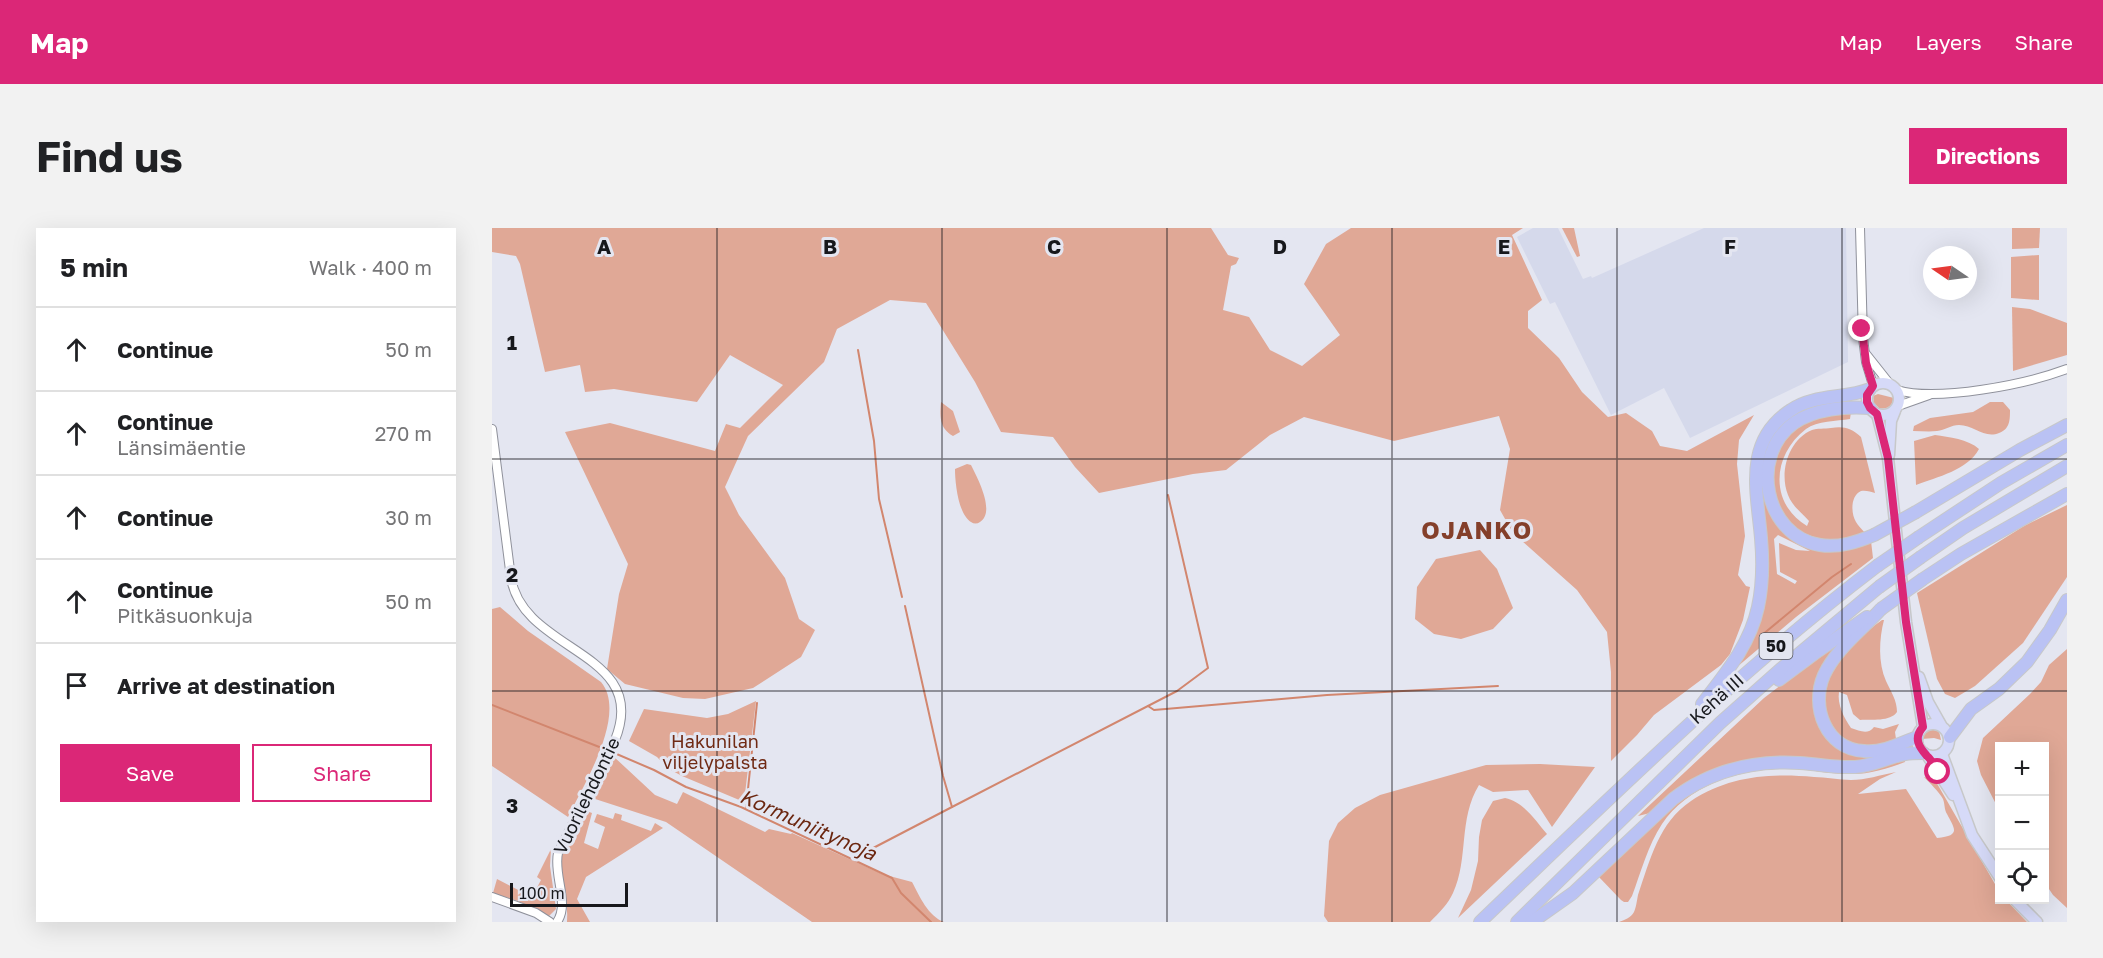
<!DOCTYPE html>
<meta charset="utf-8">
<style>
body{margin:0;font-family:"Golos Text",sans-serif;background:#f2f2f2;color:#202124}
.controls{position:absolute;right:18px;bottom:18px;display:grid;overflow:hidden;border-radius:0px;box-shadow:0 6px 24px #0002}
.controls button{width:54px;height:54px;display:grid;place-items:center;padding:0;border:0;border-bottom:2px solid #e0e0e0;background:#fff;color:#202124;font:30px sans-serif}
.compass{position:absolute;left:1431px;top:18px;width:54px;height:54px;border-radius:50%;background:#fff;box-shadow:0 6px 24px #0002;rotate:283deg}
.scale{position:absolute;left:18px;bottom:15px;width:118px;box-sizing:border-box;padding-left:6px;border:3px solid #17181c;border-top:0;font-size:16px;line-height:21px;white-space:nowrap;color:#17181c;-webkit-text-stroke:4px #e4e6f1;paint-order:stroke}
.stop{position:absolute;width:18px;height:18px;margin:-14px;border:4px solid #db2777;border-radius:50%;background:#fff}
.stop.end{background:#db2777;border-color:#fff;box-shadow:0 2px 6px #0008}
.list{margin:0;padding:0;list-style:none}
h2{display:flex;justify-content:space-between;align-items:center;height:78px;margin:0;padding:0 24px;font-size:26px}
h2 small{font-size:20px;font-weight:400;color:#757577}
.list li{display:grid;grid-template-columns:39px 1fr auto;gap:18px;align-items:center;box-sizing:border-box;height:84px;padding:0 24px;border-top:2px solid #e0e0e0}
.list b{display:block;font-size:22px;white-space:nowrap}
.list p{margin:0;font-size:20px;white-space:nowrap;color:#757577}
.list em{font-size:20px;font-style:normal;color:#757577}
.actions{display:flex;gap:12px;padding:18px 24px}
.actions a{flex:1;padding:14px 0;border:2px solid #db2777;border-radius:0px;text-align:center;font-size:21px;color:#db2777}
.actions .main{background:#db2777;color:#fff}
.icon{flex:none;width:33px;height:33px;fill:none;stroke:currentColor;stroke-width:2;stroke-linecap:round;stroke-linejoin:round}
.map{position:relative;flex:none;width:1575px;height:694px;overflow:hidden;border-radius:0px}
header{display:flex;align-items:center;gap:36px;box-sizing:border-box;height:84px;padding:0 30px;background:#db2777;color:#fff}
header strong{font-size:28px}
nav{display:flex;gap:33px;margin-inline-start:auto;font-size:21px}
.intro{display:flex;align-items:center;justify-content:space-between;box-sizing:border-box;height:144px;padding:0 36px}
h1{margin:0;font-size:42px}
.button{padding:15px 27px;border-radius:0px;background:#db2777;color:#fff;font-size:21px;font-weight:700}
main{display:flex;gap:36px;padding:0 36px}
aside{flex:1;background:#fff;border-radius:0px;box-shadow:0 6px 24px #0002}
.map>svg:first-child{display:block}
.built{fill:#d5d9eb}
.green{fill:#e0a896;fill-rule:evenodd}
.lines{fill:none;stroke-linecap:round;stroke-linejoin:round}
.stream{stroke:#d2866e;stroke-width:2}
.minor-casing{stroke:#8f919b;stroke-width:10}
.major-casing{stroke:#c7c8c9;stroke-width:13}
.highway-casing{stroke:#c7c8c9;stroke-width:14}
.minor{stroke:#fff;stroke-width:8}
.major{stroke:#d6daf8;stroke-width:10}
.highway{stroke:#bac2f4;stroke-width:12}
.highway-bridge-casing{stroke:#c7c8c9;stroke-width:14;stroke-linecap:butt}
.highway-bridge{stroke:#bac2f4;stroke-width:12}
.route{stroke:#db2777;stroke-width:8}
.grid{fill:none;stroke:#17181c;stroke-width:1.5;stroke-opacity:0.55}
.labels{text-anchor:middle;stroke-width:6;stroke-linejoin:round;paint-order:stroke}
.shield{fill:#e4e6f1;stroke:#54565c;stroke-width:1.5}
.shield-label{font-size:16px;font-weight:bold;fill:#17181c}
.street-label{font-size:18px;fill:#17181c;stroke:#e4e6f1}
.park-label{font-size:18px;fill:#702a14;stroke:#e4e6f1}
.water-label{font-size:20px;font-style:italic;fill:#6b260f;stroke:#e4e6f1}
.district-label{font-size:24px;font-weight:bold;letter-spacing:1.5px;fill:#843f2a;stroke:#e4e6f1}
.grid-label{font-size:20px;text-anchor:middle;font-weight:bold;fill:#17181c;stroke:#e4e6f1;stroke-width:6;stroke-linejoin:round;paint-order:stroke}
</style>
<header>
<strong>Map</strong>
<nav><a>Map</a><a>Layers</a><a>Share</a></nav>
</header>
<div class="intro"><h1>Find us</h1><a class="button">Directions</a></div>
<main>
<aside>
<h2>5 min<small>Walk · 400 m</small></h2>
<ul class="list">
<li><svg class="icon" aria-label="ahead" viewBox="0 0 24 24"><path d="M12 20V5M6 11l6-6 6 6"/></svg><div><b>Continue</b></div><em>50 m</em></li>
<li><svg class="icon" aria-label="ahead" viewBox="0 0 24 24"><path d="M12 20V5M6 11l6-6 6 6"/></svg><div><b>Continue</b><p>Länsimäentie</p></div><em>270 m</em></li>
<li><svg class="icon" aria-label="ahead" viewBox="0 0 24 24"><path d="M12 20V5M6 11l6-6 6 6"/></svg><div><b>Continue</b></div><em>30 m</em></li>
<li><svg class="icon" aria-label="ahead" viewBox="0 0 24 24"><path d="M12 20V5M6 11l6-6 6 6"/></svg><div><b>Continue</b><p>Pitkäsuonkuja</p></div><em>50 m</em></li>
<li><svg class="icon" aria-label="arrive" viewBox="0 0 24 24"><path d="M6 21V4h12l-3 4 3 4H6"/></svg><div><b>Arrive at destination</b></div></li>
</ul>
<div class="actions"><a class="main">Save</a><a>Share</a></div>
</aside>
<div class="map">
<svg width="1575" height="694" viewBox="0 0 1575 694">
<rect width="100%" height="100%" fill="#e4e6f1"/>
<!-- built -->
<polygon class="built" points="1041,0 1066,0 1091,51 1099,48 1100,50 1212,0 1354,0 1356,134 1198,210 1172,160 1119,187 1063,74 1058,76 1025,9"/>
<!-- green -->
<g class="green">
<polygon points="0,0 719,0 736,27 747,30 744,36 739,38 731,82 757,89 778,122 810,138 848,107 812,56 834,16 859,0 1031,0 1020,7 1050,72 1036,83 1036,100 1067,130 1090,164 1116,189 1134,185 1160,203 1168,218 1195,223 1262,187 1247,212 1245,236 1253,308 1246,347 1254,358 1258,359 1251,392 1238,426 1229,437 1162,487 1145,507 1119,533 1119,444 1115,404 1085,362 1021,305 1008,282 1018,221 1007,188 902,213 812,189 778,207 734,242 701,246 607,265 583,239 561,209 509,204 483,154 434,75 398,72 345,101 332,134 256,208 233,259 247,287 293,350 307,391 323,402 309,429 261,460 213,471 191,470 133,456 115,441 127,366 136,336 73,204 118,195 223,223 234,196 248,200 291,157 238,127 205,174 122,161 93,164 88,137 53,144 28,36 24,28 0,24"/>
<polygon points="1070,0 1082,0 1088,28 1085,29"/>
<polygon points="1520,0 1548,0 1547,20 1520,21"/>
<polygon points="1547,27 1547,72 1519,70 1519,29"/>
<polygon points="1520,79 1538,81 1575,95 1575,127 1521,143"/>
<path d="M1386,166L1402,170C1400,178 1395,182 1387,180L1382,175L1381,168Z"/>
<path d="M1348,172L1349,177L1290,200L1274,272L1318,317L1379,313L1381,330L1304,389L1245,439L1276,351L1277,332L1266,249L1279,205L1306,181ZM1286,307L1318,323L1304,322L1287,315L1288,344L1305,353L1303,356L1285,346L1282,311Z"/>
<path d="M449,174L461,183L468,204L461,208C447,200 448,188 449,174Z"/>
<path d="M1498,174H1511L1518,182C1518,192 1518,201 1507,205C1492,211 1482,197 1467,197C1459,197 1453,202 1445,203C1437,204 1429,203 1421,203L1422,198L1438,190L1481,184Z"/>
<path d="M1359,184L1358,191C1345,193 1325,193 1314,201C1280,227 1277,275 1315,298L1317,293C1310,285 1300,278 1296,267C1287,245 1296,212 1320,202C1325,200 1333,201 1339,200C1352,198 1359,200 1369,209L1383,265C1379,264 1374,262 1369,263C1358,268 1359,286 1364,294C1366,298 1370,301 1373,305C1355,310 1338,315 1319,308C1273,292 1270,226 1306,199C1321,187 1341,187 1359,184Z"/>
<path d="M1443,207C1457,209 1476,211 1487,221C1476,242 1445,249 1424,257L1422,213Z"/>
<path d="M475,236L479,237C485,249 504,284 488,294C485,296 482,296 479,294C466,286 463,254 463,241Z"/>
<polygon points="1575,277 1575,349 1531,415 1483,458 1463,470 1453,466 1445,451 1425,365 1532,298"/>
<polygon points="988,322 1005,341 1021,380 1001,401 969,411 942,406 923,391 925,359 944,331"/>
<path d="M8,379L36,403L109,454C136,486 91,558 76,589L0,538V381Z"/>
<path d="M1390,392H1392C1387,411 1386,435 1394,453C1399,464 1405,472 1405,484C1398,494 1380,491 1368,492L1361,486L1355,467L1347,464C1345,476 1352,490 1359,500C1368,503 1376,507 1382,499L1391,501L1407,496L1403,504L1404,511C1394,515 1383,518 1372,517C1336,514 1323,473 1339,444C1351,422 1371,406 1390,392Z"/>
<polygon points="1349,411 1326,450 1339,512 1408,524 1366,534 1291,529 1266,530 1238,536 1158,585 1146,588 1272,470"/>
<polygon points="1575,421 1575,680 1561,667 1553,655 1552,518 1508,518 1507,582 1489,547 1485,533 1491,510 1538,466 1549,454 1557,437"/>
<polygon points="264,473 252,574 190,548 177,541 165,529 137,513 152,481 215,490 236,486"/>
<polygon points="1438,500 1447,503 1449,512 1442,510 1430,511 1432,503"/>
<path d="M120,527L163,567L185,576L191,564L273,604L277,601L299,606L300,605L390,646L420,654C428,669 436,688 452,694H320L174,594L97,569Z"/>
<path d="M1412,530L1413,534C1394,541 1375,547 1355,546C1338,546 1321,542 1305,541C1257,538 1198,554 1170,596C1156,617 1149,644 1140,668L1136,674H1132L1129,672L1106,648L1179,578L1215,555L1256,541Z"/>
<path d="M1048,536L1103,539L1060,599L1036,562L1001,564L987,557C966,591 977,631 961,665C956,676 947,685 938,694H836L832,688L837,613L846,595L863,580L888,567L994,537Z"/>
<path d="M1404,544L1388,551L1366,566L1414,561L1445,610C1470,608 1462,600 1455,586C1452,581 1453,576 1451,571C1447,564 1438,555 1432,549L1443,552L1507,663L1508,672H1514L1535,694H1127C1132,692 1139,690 1142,684C1144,680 1145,672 1146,667C1158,632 1167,594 1199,573C1237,548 1278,545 1322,549C1334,549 1347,552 1359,552C1373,552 1389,547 1404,544Z"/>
<path d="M1013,570C1032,574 1043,592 1055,606L966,690L979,662L986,633L987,609L990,592L1001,573Z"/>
<path d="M92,582L100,585L92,615L106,621L113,599L102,594L105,586L121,591L123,585L130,587L129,592L159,603L163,595L171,600L94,649L85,671L98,694H75C77,674 68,653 69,633C71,616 84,597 92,582Z"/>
<polygon points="59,621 58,638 64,681 57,688 26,673 1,665 5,651 40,669 49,652 45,649"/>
</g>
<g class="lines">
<!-- stream -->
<g class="stream">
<polyline points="366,122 382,213 387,271 410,369"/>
<polyline points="1270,407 1340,349 1359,336"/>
<polyline points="0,477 115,522"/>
<polyline points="656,478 662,482 835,467 1006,458"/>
<polyline points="120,524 162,542 194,559 249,579 400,650 409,665 439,694"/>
<polyline points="460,579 685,463 716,440 676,267"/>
<polyline points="254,580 265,475"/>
<polyline points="362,630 460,579 451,548 413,378"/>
</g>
<!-- minor casing -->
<g class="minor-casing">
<g id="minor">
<polyline points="1368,0 1371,110 1374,134 1381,157"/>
<polyline points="1374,126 1397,155"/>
<path d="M1405,162C1446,174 1535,156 1575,141"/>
<polyline points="1406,178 1437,167"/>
<path d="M0,201L19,350C31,425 159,423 123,512L66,625C61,647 78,675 65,694"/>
<polyline points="0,669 44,685 58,694"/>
</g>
</g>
<!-- major casing -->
<g class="major-casing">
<g id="major">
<circle cx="1391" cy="171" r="16"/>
<polyline points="1385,186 1396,230 1414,394 1431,499"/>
<polyline points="1397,227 1399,193 1403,183"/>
<polyline points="1427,449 1436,474 1449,497"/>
<circle cx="1441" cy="512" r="16"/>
<polyline points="1450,526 1480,607 1508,650"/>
<polyline points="1435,527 1461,567"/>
<polyline points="1523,672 1545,694"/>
</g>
</g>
<!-- highway casing -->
<g class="highway-casing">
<g id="highway">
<path d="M1378,180C1354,178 1322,181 1302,195C1257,227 1272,308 1328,317C1347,320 1365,314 1382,307"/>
<polyline points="1424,284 1528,222 1575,197"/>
<polyline points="1427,309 1509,255 1575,217"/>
<polyline points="1429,329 1471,300 1575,238"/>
<polyline points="1431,351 1469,326 1575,266"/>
<path d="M1389,381C1370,402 1344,421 1332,447C1318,479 1334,521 1372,523C1391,525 1409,515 1425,509"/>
<polyline points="1287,452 1326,423 1375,389"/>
<path d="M1210,476C1233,446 1258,417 1266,379C1271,356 1271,333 1269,310C1265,263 1251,213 1299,182C1322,166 1353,171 1378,161"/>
<polyline points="1458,509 1479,481 1507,461 1535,434 1558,402 1575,372"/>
<path d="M988,694C1117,571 1243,446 1385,338"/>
<polyline points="1025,694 1228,495 1290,440 1387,359"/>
<path d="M1040,694L1081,665L1181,571C1218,543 1262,532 1308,535C1326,536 1344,540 1363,539C1381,538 1396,529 1413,526C1419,525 1425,525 1431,525"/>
</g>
</g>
<!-- minor -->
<use href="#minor" class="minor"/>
<!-- major -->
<use href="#major" class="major"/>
<!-- highway -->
<use href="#highway" class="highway"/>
<!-- highway-bridge casing -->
<g class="highway-bridge-casing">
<g id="highway-bridge">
<polyline points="1382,307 1424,284"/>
<polyline points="1385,338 1427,309"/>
<polyline points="1387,359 1429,329"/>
<polyline points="1389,381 1431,351"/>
</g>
</g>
<!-- highway-bridge -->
<use href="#highway-bridge" class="highway-bridge"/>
</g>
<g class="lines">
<!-- route -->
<path class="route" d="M1370,101L1374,135L1381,158L1375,167V174L1378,180L1385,186L1396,230L1414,394L1431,499C1421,510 1427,519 1435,528C1440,532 1443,539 1446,544"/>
</g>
<!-- grid -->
<path class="grid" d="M225,0V694M450,0V694M675,0V694M900,0V694M1125,0V694M1350,0V694M0,231H1575M0,463H1575"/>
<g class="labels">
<!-- shield labels -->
<rect class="shield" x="1267.5" y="405" width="33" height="26" rx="4.5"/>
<g class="shield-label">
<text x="1284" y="424">50</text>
</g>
<!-- street labels -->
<g class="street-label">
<text transform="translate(1225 471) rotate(-42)" y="6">Kehä III</text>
<text transform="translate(95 568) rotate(-64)" y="6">Vuorilehdontie</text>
</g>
<!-- park labels -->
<g class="park-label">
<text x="223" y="520">Hakunilan<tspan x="223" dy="21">viljelypalsta</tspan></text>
</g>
<!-- water labels -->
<g class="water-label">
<text transform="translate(316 597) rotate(24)" y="7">Kormuniitynoja</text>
</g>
<!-- district labels -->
<g class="district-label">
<text x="985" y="311">OJANKO</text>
</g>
</g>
<g class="grid-label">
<text x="112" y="26">A</text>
<text x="338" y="26">B</text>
<text x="562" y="26">C</text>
<text x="788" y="26">D</text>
<text x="1012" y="26">E</text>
<text x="1238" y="26">F</text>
<text x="20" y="122">1</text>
<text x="20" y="354">2</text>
<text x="20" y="585">3</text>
</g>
</svg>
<div class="controls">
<button>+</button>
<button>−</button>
<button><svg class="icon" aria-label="locate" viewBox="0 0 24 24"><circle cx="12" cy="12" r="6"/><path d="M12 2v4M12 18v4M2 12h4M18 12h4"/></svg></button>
</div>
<svg class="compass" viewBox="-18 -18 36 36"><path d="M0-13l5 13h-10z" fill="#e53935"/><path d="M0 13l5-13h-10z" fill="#757577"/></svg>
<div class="scale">100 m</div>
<div class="stop" style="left:1446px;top:544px"></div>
<div class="stop end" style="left:1370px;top:101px"></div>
</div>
</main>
